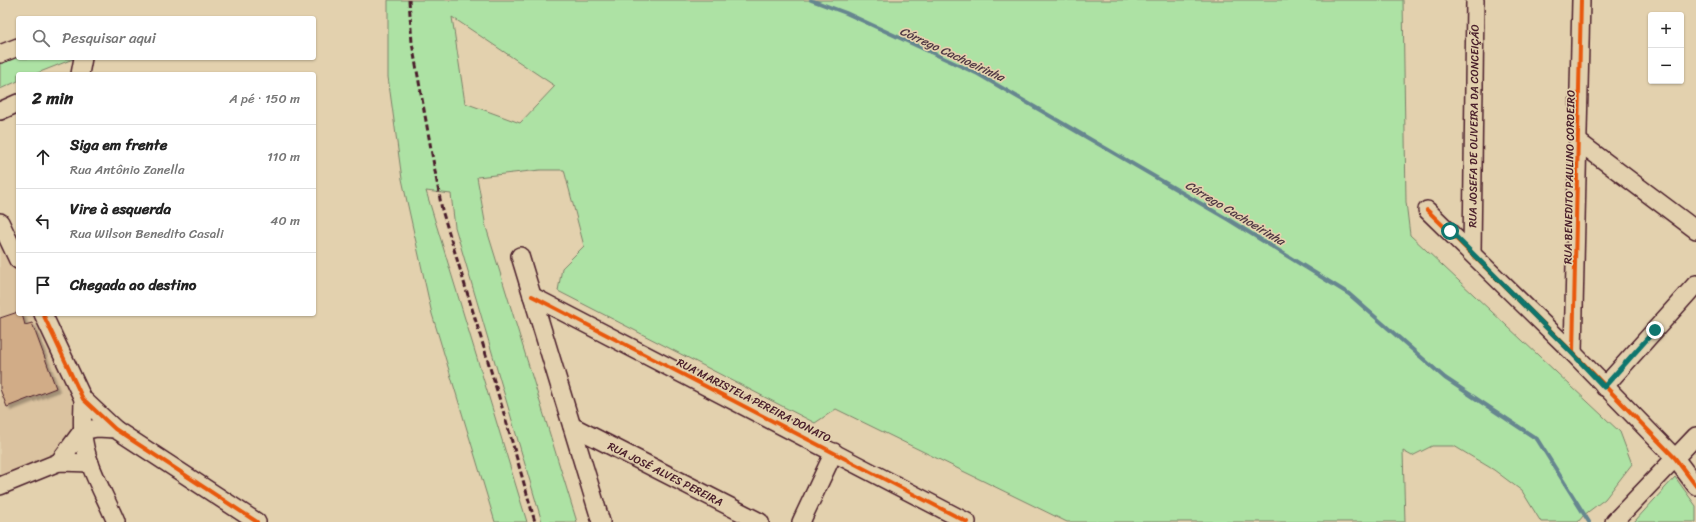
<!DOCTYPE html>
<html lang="pt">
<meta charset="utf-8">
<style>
body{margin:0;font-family:Sriracha,sans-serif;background:#f6f6f6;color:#222}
.controls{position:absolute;right:12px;top:12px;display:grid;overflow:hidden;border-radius:4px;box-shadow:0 1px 3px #0004}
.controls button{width:36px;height:36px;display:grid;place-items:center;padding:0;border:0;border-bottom:1px solid #e0e0e0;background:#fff;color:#222;font:20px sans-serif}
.stop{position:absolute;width:12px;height:12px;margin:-9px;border:3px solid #0f766e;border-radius:50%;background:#fff}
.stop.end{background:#0f766e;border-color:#fff;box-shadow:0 1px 4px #0008}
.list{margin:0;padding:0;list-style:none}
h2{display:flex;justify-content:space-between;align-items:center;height:52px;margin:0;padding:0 16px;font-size:17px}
h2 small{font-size:13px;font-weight:400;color:#767676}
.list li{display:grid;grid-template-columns:26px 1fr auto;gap:12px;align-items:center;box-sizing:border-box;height:64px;padding:0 16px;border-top:1px solid #e0e0e0}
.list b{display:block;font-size:15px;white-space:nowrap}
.list p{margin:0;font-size:13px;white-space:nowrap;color:#767676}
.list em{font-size:13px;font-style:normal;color:#767676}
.icon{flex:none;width:22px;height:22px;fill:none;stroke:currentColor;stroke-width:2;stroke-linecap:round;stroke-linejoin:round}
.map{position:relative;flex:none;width:1696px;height:522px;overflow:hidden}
.search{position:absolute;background:#fff;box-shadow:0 1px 3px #0004;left:16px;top:16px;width:300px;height:44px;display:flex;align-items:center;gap:10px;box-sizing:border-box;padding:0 14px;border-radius:4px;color:#767676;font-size:15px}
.panel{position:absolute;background:#fff;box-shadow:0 1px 3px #0004;left:16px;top:72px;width:300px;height:244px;border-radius:4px}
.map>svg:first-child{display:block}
.built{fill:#dbc3a0}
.green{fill:#ade2a4;stroke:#7c8068;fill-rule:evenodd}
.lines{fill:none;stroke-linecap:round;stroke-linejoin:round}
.stream{stroke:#66868f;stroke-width:4}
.building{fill:#d1ac87;stroke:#4a1f2b;filter:url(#shadow)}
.minor-casing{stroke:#4a1f2b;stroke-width:20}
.minor{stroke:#e3d1ae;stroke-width:17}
.rail{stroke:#4a1f2b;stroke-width:3;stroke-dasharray:6 3;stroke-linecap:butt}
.cycleway-casing{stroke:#e3d1ae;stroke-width:6}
.cycleway{stroke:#e8590c;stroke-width:4}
.route{stroke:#0f766e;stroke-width:5}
.labels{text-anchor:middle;stroke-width:3.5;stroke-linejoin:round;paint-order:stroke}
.street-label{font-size:11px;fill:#4a1f2b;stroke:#e3d1ae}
.water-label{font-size:12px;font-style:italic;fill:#513944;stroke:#e3d1ae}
</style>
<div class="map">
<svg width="1696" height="522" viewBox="0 0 1696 522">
<defs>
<filter id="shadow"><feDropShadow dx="3.5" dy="3.5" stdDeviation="1" flood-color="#0004"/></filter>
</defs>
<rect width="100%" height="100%" fill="#e3d1ae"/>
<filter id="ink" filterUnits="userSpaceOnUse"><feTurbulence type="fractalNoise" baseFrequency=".025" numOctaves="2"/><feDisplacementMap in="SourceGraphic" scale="8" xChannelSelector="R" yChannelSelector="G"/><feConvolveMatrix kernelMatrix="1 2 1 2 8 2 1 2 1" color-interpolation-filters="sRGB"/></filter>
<g filter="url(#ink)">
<!-- built -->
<polygon class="built" points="0,236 18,275 18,314 36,314 78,402 78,414 69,441 53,457 0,478"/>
<!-- green -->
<g class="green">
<path d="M388,0H1403L1406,202L1410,235L1620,432L1632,464L1605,499L1584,515L1578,522H1541L1522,491L1494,470L1454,446H1432L1412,456L1403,451L1405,522H1067L836,409L815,423L558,291L562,268L584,246L564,170H540L477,177L486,227L577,522H542L455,227L451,194L426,191L527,522H495L432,314L402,179L388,77ZM452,17L555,86L520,123L465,103Z"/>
<polygon points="18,55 18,58 73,59 35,74 18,74 18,81 0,89 0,61"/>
<polygon points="1675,477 1696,506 1696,522 1634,522"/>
</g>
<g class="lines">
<!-- stream -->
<polyline class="stream" points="811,0 846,13 978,74 1229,220 1349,294 1445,378 1537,439 1589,522"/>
</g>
<!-- building -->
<polygon class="building" points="18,312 18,314 22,314 25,325 32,323 56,388 7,407 0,389 0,318"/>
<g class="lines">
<!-- minor casing -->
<g class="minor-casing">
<g id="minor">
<polyline points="0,54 18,47"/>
<polyline points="80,74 83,58"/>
<polyline points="0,111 18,103"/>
<polyline points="1579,142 1696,230"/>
<polyline points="1427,210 1573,353 1675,458 1696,486"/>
<polyline points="0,222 18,260"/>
<path id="s1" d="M1472,253L1475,0"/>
<polyline points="520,256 601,522"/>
<polyline points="532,296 967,522"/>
<polyline points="43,314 83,399 115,429 257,522"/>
<polyline points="1573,353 1581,0"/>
<polyline points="1604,387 1696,284"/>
<path d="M83,399C83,414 81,428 84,442C88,467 106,498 116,522"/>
<path id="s2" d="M572,426L760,522"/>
<polyline points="59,462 82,431 97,428 115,429"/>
<polyline points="0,486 59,462 90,463"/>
<polyline points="801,522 834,452"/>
<polyline points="1614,522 1696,436"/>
</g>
</g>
<!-- minor -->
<use href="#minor" class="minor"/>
<!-- rail -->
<polyline class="rail" points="409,0 412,43 442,210 505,417 535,522"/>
<!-- cycleway casing -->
<g class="cycleway-casing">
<g id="cycleway">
<polyline points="1427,210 1573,353 1675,458 1696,486"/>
<polyline points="532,296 967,522"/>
<polyline points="43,314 83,399 115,429 257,522"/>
<polyline points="1573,353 1581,0"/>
</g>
</g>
<!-- cycleway -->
<use href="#cycleway" class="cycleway"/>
</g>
</g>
<g class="lines" filter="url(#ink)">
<!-- route -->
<polyline class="route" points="1450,231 1573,354 1604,387 1655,330"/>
</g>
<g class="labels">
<!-- street labels -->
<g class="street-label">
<text dy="4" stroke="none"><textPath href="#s1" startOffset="127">RUA JOSEFA DE OLIVEIRA DA CONCEIÇÃO</textPath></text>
<text transform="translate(1569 177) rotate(-89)" y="4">RUA BENEDITO PAULINO CORDEIRO</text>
<text transform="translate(754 400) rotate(27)" y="4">RUA MARISTELA PEREIRA DONATO</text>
<text dy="4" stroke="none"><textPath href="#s2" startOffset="105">RUA JOSÉ ALVES PEREIRA</textPath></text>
</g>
<!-- water labels -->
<g class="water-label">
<text transform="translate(952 54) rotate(25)" y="4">Córrego Cachoeirinha</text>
<text transform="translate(1235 213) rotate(31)" y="4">Córrego Cachoeirinha</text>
</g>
</g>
</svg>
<div class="controls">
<button>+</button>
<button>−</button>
</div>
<div class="stop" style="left:1450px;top:231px"></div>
<div class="stop end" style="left:1655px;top:330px"></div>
<div class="search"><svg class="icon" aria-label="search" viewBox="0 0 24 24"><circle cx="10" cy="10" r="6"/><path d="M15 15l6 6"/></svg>Pesquisar aqui</div>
<section class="panel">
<h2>2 min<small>A pé · 150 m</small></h2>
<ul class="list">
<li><svg class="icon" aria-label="ahead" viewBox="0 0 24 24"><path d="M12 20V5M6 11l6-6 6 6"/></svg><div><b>Siga em frente</b><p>Rua Antônio Zanella</p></div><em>110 m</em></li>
<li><svg class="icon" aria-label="left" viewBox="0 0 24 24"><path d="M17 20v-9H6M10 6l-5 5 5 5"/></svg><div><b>Vire à esquerda</b><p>Rua Wilson Benedito Casali</p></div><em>40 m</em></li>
<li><svg class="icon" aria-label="arrive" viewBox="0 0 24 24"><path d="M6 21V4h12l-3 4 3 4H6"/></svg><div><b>Chegada ao destino</b></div></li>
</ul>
</section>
</div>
